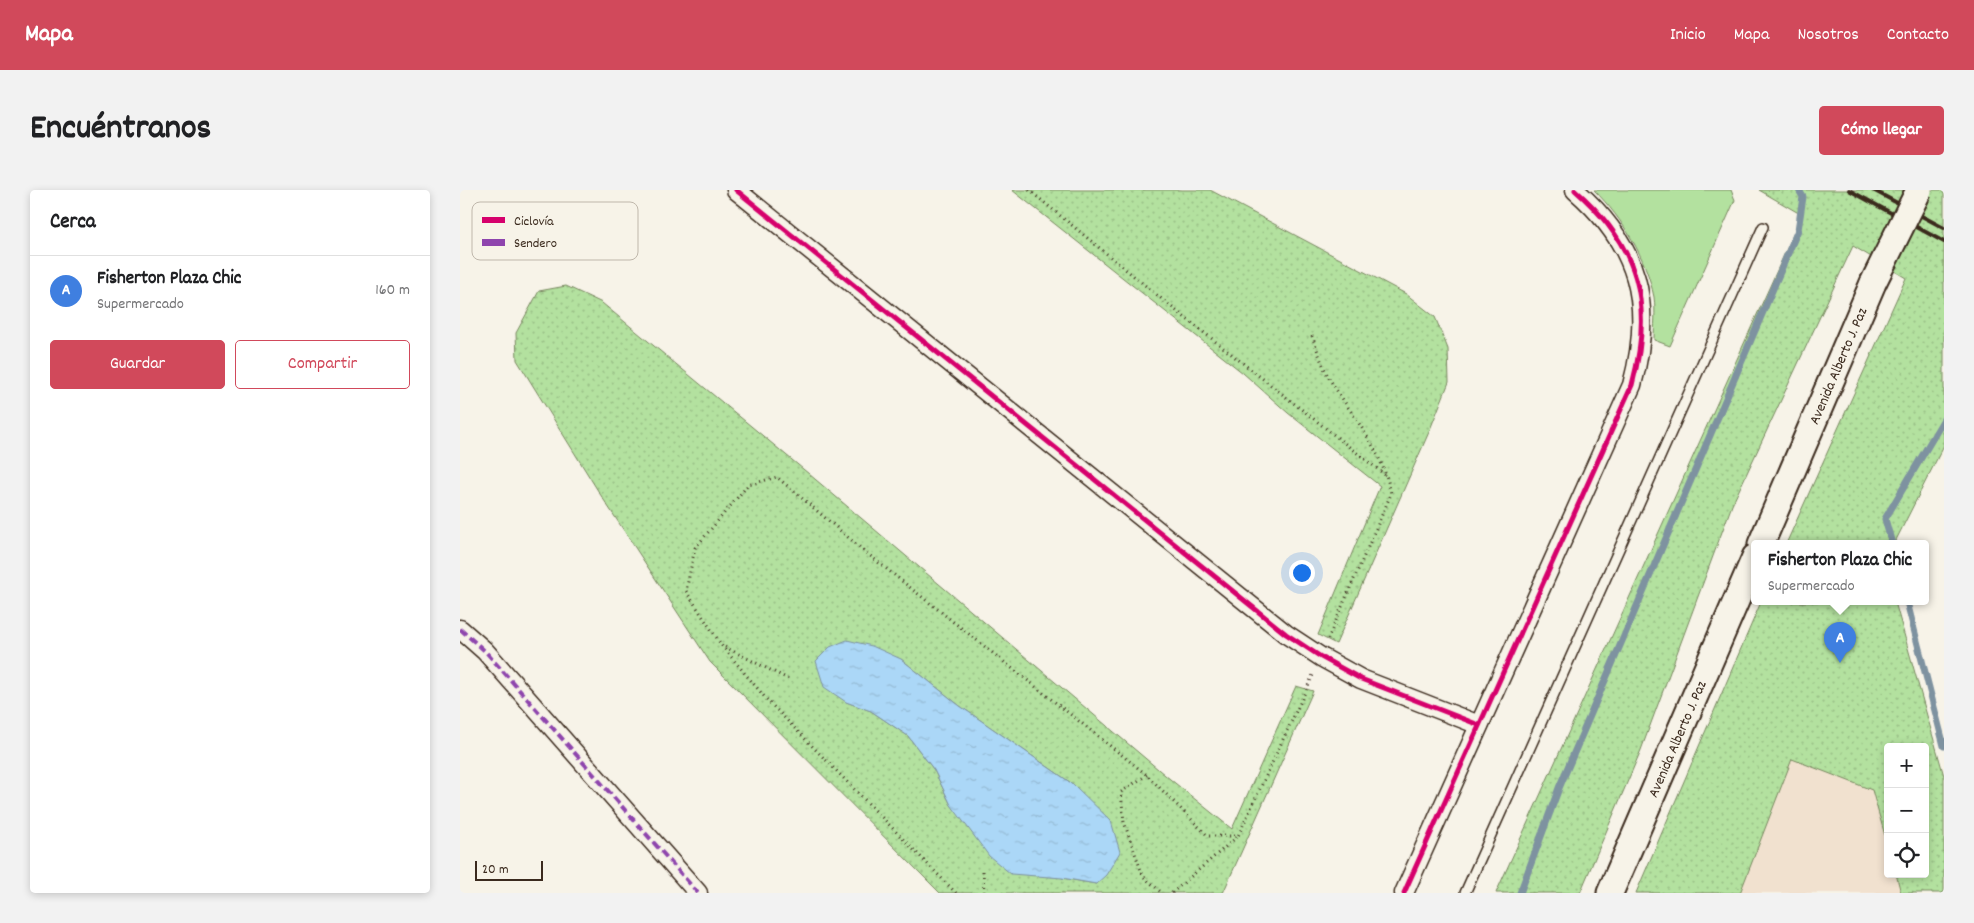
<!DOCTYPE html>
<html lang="es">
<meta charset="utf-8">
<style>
body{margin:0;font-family:Dekko,sans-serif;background:#f2f2f2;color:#202124}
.controls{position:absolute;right:15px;bottom:15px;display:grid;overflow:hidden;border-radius:5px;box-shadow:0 2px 8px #0003}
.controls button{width:45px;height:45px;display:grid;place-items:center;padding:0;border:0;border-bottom:1px solid #e0e0e0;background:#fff;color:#202124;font:25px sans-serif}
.scale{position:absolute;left:15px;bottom:12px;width:68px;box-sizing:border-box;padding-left:5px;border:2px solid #3b2a1e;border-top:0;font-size:14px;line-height:18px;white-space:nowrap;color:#3b2a1e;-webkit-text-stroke:4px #f7f3e8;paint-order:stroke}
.you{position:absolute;left:841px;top:382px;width:18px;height:18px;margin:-12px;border:4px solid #fff;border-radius:50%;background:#1a73e8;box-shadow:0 0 0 8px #1a73e833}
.badge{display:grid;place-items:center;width:32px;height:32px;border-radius:50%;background:#d1495b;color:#fff;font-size:16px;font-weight:700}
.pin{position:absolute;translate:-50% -41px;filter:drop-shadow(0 1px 2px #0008)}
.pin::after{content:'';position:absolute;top:26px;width:18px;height:15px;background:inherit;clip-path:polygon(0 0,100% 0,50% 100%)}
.popup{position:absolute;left:1291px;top:350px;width:178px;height:65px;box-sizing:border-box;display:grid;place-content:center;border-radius:5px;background:#fff;filter:drop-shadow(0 1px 4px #0005);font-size:16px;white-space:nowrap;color:#757577}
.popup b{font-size:19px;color:#202124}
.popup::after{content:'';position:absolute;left:50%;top:100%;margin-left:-10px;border:10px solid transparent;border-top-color:#fff}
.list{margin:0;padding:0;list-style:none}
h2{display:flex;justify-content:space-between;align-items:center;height:65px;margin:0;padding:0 20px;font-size:21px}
h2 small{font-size:16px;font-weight:400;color:#757577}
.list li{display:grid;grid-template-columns:32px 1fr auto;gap:15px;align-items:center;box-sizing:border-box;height:70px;padding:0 20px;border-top:1px solid #e0e0e0}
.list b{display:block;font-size:19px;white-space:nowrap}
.list p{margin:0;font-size:16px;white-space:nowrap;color:#757577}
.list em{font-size:16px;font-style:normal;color:#757577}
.actions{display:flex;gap:10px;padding:15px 20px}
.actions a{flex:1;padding:11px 0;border:1px solid #d1495b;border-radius:5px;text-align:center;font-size:18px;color:#d1495b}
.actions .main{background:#d1495b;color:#fff}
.icon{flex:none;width:28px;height:28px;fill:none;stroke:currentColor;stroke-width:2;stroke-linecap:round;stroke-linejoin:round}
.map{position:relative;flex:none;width:1484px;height:703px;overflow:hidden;border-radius:5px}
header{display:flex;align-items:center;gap:30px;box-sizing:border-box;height:70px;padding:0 25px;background:#d1495b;color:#fff}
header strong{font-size:24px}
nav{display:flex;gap:28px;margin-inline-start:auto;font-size:18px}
.intro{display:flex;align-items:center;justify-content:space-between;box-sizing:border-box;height:120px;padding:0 30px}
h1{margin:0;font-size:35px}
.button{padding:12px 22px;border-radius:5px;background:#d1495b;color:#fff;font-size:18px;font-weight:700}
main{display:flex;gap:30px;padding:0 30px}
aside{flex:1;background:#fff;border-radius:5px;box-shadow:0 2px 8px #0003}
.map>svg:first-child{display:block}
.built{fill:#f1e1cf}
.grass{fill:url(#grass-dots);stroke:#77865e;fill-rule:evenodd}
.pitch{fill:#b3e19f;stroke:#77865e}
.water{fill:url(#water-ripples);stroke:#7e92a0}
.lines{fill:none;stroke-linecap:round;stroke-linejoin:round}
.stream{stroke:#7e92a0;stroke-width:7}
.service-casing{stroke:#3b2a1e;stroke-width:12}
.minor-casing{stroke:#3b2a1e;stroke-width:21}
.secondary-casing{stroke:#3b2a1e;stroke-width:29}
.path{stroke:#3b2a1e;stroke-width:3;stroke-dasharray:1 4;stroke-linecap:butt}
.service{stroke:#f7f3e8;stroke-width:9}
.minor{stroke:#f7f3e8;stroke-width:18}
.secondary{stroke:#f7f3e8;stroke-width:25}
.rail{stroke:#3b2a1e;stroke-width:4}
.secondary-bridge-casing{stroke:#3b2a1e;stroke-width:29;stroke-linecap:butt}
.secondary-bridge{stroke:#f7f3e8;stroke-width:25}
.quiet{stroke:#8e44ad;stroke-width:4;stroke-dasharray:8 4;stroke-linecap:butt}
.cycleway-casing{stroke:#f7f3e8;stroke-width:8}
.cycleway{stroke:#d6006c;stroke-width:5}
.labels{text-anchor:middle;stroke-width:5;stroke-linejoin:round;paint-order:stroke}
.street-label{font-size:15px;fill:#3b2a1e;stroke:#f7f3e8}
.key{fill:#f7f3e8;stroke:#bfb7ab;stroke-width:1}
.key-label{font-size:14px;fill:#3b2a1e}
</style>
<header>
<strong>Mapa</strong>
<nav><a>Inicio</a><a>Mapa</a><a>Nosotros</a><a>Contacto</a></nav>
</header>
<div class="intro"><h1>Encuéntranos</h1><a class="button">Cómo llegar</a></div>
<main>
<aside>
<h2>Cerca<small></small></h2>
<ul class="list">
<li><span class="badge" style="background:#3f7fe0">A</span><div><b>Fisherton Plaza Chic</b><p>Supermercado</p></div><em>160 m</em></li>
</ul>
<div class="actions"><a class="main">Guardar</a><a>Compartir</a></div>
</aside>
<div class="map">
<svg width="1484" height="703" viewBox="0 0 1484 703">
<defs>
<pattern id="grass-dots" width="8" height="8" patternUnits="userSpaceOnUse" patternTransform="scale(1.25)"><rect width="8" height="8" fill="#b3e19f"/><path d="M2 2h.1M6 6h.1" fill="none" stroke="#9bc188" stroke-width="1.8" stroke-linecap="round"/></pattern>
<pattern id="water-ripples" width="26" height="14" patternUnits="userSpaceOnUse" patternTransform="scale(1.25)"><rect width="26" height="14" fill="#abd7f7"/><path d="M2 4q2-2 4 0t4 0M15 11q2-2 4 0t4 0" fill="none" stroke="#94b9d3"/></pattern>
</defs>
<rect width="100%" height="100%" fill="#f7f3e8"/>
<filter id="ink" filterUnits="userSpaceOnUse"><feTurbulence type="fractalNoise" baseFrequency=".02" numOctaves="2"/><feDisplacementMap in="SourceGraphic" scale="10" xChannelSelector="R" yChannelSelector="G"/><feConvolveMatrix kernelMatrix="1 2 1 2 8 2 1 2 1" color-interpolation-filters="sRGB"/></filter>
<g filter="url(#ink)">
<!-- built -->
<polygon class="built" points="1428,557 1428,684 1463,684 1468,703 1255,703 1317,562"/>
<!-- grass -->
<g class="grass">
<polygon points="552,0 750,0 946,104 975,127 988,159 989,192 969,242 876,454 858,445 920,296 828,223 783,183"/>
<polygon points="1299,0 1484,0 1484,255 1434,354 1326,354 1446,88 1393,56 1272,315 1181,560 1120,703 1036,703 1342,25"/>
<path d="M106,96L142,113L349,284L705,585L772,639L836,496L853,501L763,703H480L250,472L140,304L57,170L56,143L79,101ZM441,469L500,516L614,595L636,694L602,688L491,615L474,580L448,546L411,521L386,512Z"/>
<polygon points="1301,412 1435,412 1484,586 1484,703 1441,703 1436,684 1465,684 1465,557 1428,557 1428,656 1412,600 1332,569 1280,703 1176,703"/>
</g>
<!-- pitch -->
<path class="pitch" d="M1134,0H1271L1275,10L1210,156L1194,150C1194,137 1196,121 1194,107C1186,67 1163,29 1134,0Z"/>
<!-- water -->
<polygon class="water" points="387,450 412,456 441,469 500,516 614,595 651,631 660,662 646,685 636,694 602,688 551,684 529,666 491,615 474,580 448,546 411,521 386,512 364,497 356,471 370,457"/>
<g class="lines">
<!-- stream -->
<g class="stream">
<polyline points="1432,354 1425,329 1484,229"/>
<polyline points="1447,412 1484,556"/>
<polyline points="1060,703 1099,598 1338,40 1343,7 1339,0"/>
</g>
<!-- service casing -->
<g class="service-casing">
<polyline id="service" points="1005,703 1303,37"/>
</g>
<!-- minor casing -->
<g class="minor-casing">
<g id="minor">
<polyline points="276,0 826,444 861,467 901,489 1019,535"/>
<polyline points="0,439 25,461 238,703"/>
<path d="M944,703L1172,195C1194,114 1179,56 1115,0"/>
</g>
</g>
<!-- secondary casing -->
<g class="secondary-casing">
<g id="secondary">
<path id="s1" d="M1301,354L1413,93"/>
<path id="s2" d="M1150,703L1295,367"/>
</g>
</g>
<!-- path -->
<g class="path">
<polyline points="569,0 709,115 925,285"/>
<path d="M852,146C858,161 863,179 872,193C894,228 923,262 931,304L868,449"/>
<polyline points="265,457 328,489"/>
<polyline points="687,585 661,602 664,632 683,686 702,703"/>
<polyline points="523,681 524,703"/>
<polyline points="496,703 308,511 262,456 226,401 235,358 288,295 317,287 409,365 687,585 748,646 778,646 853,485"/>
<polyline points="712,703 778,646"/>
</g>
<!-- service -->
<use href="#service" class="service"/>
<!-- minor -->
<use href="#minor" class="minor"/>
<!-- secondary -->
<use href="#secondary" class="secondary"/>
<!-- rail -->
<g class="rail">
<polyline points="1389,0 1484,52"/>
<polyline points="1413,0 1484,38"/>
</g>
<!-- secondary-bridge casing -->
<g class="secondary-bridge-casing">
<polyline id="secondary-bridge" points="1413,93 1459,0"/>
</g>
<!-- secondary-bridge -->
<use href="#secondary-bridge" class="secondary-bridge"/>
<!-- quiet -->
<polyline class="quiet" points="0,439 25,461 238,703"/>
<!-- cycleway casing -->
<g class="cycleway-casing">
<g id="cycleway">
<polyline points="276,0 826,444 861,467 901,489 1019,535"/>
<path d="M944,703L1172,195C1194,114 1179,56 1115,0"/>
</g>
</g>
<!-- cycleway -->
<use href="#cycleway" class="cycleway"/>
</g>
</g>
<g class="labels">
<!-- street labels -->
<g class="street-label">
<text dy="5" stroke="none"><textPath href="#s1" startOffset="194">Avenida Alberto J. Paz</textPath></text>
<text dy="5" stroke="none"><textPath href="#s2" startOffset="168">Avenida Alberto J. Paz</textPath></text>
</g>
</g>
<!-- legend -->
<rect x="12" y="12" width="166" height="58" rx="8" class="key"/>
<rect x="22" y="27" width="23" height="6" fill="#d6006c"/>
<rect x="22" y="49" width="23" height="7" fill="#8e44ad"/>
<g class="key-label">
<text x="54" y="35">Ciclovía</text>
<text x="54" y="57">Sendero</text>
</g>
</svg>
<div class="controls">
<button>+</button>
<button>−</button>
<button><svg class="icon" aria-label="locate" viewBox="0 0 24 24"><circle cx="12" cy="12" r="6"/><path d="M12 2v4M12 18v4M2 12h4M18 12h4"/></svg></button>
</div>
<div class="scale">20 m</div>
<div class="you"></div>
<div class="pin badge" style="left:1380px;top:473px;background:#3f7fe0">A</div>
<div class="popup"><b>Fisherton Plaza Chic</b>Supermercado</div>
</div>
</main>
